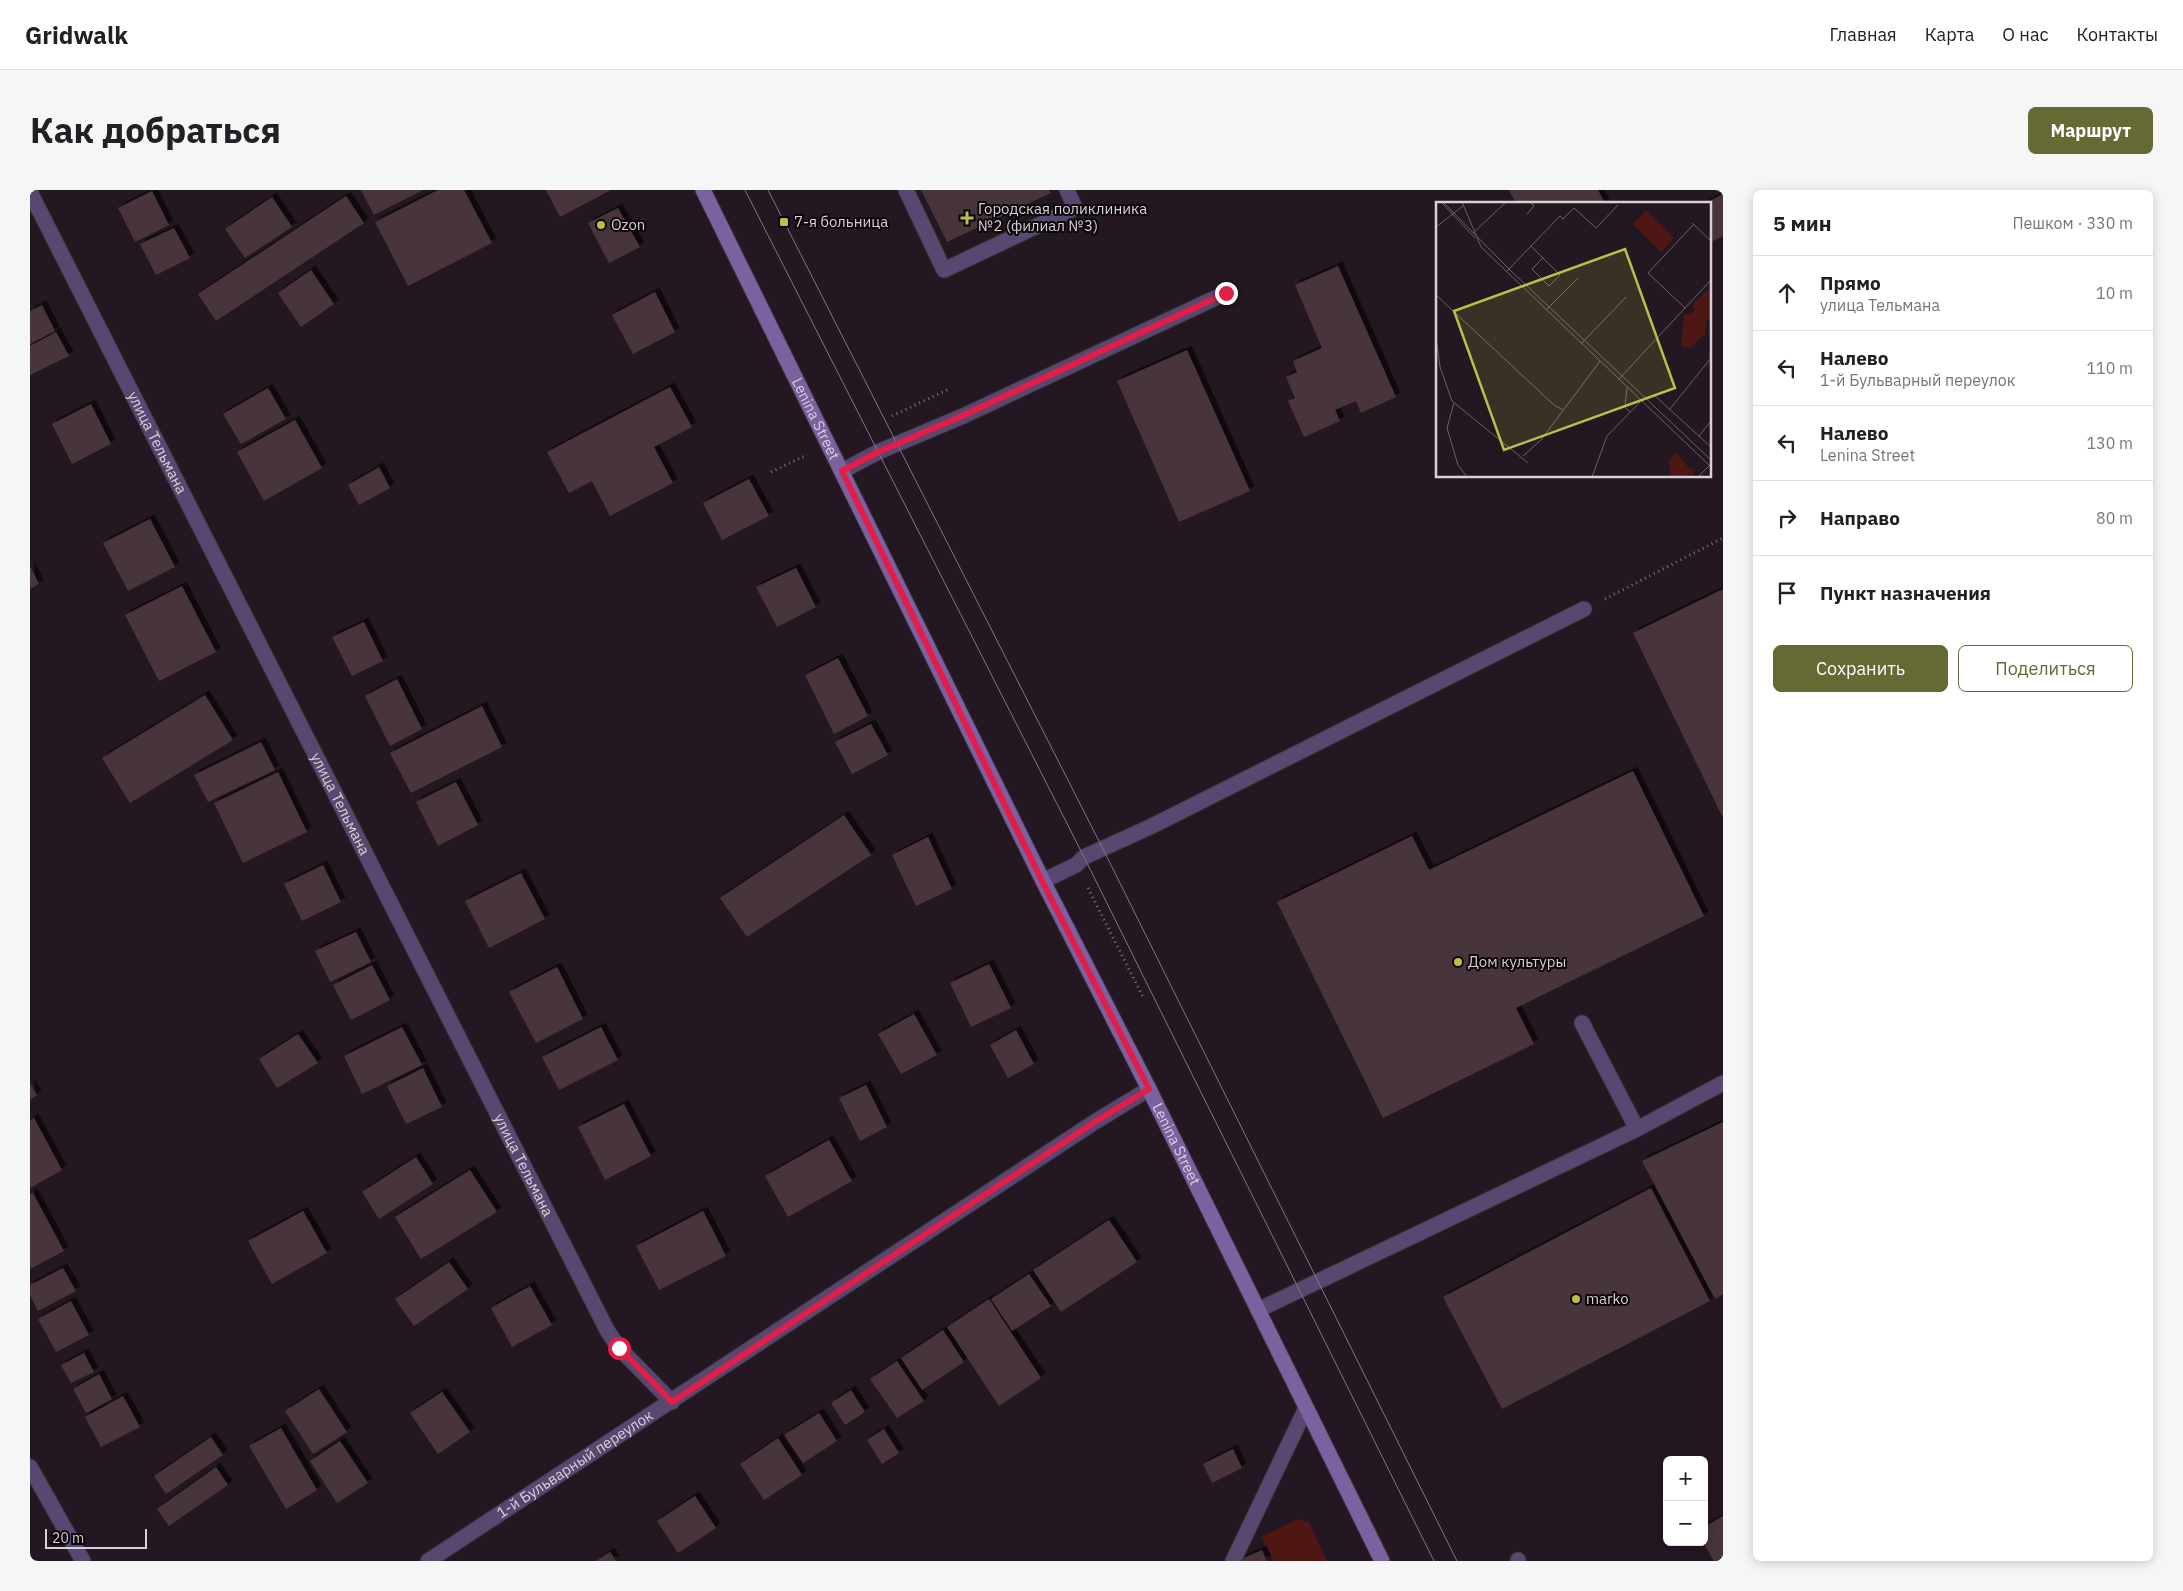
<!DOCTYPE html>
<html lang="ru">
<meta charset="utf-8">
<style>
body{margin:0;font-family:"IBM Plex Sans",sans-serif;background:#f6f6f6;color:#202124}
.controls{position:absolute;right:15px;bottom:15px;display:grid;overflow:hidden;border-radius:8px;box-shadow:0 2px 12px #0003}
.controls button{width:45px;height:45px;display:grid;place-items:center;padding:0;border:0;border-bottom:1px solid #e0e0e0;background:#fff;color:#202124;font:25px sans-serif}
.scale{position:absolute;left:15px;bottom:12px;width:102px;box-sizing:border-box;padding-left:5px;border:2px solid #d9d1d8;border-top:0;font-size:14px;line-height:18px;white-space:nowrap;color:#d9d1d8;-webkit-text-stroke:4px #090508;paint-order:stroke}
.stop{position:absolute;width:15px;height:15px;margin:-11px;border:4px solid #e11d48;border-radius:50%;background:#fff}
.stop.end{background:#e11d48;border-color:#fff;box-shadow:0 1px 5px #0008}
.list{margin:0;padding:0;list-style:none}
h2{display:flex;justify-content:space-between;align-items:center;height:65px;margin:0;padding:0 20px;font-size:21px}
h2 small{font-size:16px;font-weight:400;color:#757577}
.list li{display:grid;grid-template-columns:32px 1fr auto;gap:15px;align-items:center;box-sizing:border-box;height:75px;padding:0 20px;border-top:1px solid #e0e0e0}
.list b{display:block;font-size:19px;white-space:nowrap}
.list p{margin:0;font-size:16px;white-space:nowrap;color:#757577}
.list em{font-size:16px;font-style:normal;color:#757577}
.actions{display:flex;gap:10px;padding:15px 20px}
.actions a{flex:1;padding:11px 0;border:1px solid #656933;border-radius:8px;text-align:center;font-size:18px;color:#656933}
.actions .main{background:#656933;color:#fff}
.icon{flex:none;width:28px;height:28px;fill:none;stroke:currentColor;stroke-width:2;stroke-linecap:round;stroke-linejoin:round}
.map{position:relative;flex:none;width:1693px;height:1371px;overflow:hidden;border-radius:8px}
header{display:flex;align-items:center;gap:30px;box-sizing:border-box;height:70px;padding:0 25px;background:#fff;border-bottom:1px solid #e0e0e0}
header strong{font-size:24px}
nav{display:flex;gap:28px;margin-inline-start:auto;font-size:18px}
.intro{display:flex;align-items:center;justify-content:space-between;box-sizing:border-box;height:120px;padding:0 30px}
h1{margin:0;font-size:35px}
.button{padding:12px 22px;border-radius:8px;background:#656933;color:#fff;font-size:18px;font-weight:700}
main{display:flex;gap:30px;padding:0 30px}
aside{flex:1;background:#fff;border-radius:8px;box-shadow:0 2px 12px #0003}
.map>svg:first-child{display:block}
.green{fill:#4e1713}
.building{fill:#47363b;filter:url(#shadow)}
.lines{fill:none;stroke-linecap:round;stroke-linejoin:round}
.lane-casing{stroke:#3c313b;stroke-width:17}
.street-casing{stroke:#3c313b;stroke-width:17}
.secondary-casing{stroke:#3c313b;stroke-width:17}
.path{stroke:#7e747c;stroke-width:3;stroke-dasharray:1 4;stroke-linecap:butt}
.lane{stroke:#584870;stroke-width:15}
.street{stroke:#584870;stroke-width:15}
.secondary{stroke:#7b61a0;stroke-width:15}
.tram{stroke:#817780;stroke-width:1}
.route{stroke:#e11d48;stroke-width:6}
.poi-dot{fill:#bac045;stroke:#090508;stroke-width:2}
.labels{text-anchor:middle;stroke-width:4;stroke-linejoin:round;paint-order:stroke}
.poi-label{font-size:15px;fill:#d9d1d8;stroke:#090508;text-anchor:start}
.street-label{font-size:15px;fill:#d9d1d8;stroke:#090508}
.inset-road{fill:none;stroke:#6c616a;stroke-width:1}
.view{fill:#bac045;fill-opacity:0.15;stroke:#bac045;stroke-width:2.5}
.inset-edge{fill:none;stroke:#d9d1d8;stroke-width:2.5}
</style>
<header>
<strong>Gridwalk</strong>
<nav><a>Главная</a><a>Карта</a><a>О нас</a><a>Контакты</a></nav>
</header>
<div class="intro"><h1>Как добраться</h1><a class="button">Маршрут</a></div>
<main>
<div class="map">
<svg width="1693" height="1371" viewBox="0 0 1693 1371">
<defs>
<filter id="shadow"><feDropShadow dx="4.5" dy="-4.5" stdDeviation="0" flood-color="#0009"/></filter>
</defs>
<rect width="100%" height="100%" fill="#231721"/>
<!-- green -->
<polygon class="green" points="1267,1329 1279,1332 1297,1371 1243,1371 1231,1347"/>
<!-- building -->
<g class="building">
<polygon points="331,0 393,0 344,25"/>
<polygon points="408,0 434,0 462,53 378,96 345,32"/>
<polygon points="516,0 581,0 530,27"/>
<polygon points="891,0 1019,0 1021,3 917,52"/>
<polygon points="1479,0 1568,0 1575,14 1486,14"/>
<polygon points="122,1 139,35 105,52 88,18"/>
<polygon points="1693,4 1693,46 1679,53 1679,14 1674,14"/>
<polygon points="316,6 334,33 186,131 168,104"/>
<polygon points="242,7 262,37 215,68 195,39"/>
<polygon points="588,18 610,57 579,73 558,33"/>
<polygon points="144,38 160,68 126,85 110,54"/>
<polygon points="1308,76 1366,207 1331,223 1326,211 1305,220 1310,231 1274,247 1258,211 1265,208 1256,187 1267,182 1263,171 1292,158 1265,95"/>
<polygon points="281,80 304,114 271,137 248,103"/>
<polygon points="625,102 645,142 603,164 582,125"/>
<polygon points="12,115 25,141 0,154 0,121"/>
<polygon points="26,142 39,166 0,185 0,156"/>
<polygon points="1157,160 1220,301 1149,332 1087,191"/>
<polygon points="640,197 662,237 624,257 643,293 580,326 562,291 539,303 517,262"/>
<polygon points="238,198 256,229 211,254 193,224"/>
<polygon points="61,214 81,254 42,274 22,234"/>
<polygon points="265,230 292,278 234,311 207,262"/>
<polygon points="349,277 360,298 329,315 318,295"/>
<polygon points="719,289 739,326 692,350 673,313"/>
<polygon points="120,329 145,377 98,401 73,353"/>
<polygon points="0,376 9,394 0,399"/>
<polygon points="766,378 786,417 747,437 726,397"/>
<polygon points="152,396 186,462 129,491 95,425"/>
<polygon points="1693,399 1693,628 1603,443"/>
<polygon points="334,432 353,471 322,486 302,447"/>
<polygon points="808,468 838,526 804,544 775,485"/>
<polygon points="367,489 392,539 360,556 335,506"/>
<polygon points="175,505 203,550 100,613 72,568"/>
<polygon points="452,516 472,557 381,603 360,563"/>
<polygon points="841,534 858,565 822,584 805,552"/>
<polygon points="231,552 245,580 178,612 164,585"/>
<polygon points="1603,581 1674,726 1486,818 1504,854 1353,928 1247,712 1382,646 1399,680"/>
<polygon points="248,582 277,642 213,673 184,613"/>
<polygon points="426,592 448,635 408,656 386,612"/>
<polygon points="814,625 841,665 717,747 690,708"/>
<polygon points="898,647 922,699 886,716 862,665"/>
<polygon points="293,675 311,712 272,731 254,694"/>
<polygon points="491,683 515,729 459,758 435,711"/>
<polygon points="326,742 341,772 300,792 285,761"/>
<polygon points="959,774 981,818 941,837 920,793"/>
<polygon points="342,775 360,810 321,830 303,795"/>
<polygon points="527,777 553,829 506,853 479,802"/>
<polygon points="884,824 907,865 871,884 848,844"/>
<polygon points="372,837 392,875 332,904 314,866"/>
<polygon points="571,837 588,870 529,900 512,867"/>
<polygon points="986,840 1004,874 978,888 960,855"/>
<polygon points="268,844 288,873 247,898 229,869"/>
<polygon points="393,878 412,917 376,934 357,896"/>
<polygon points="0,893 7,905 0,910"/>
<polygon points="836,895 857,937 830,951 809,908"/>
<polygon points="594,914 621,966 575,990 548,937"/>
<polygon points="4,928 32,980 0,998 0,931"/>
<polygon points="1693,932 1693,1104 1685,1109 1612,971"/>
<polygon points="799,950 822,991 758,1027 735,986"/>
<polygon points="386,967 403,994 349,1029 332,1002"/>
<polygon points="440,980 467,1022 391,1069 365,1027"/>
<polygon points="1621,998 1680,1111 1472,1219 1413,1107"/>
<polygon points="3,1003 34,1061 0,1079 0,1004"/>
<polygon points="273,1021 297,1063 242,1094 218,1051"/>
<polygon points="673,1021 696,1066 629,1100 606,1056"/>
<polygon points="1079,1030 1107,1072 1031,1122 1003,1080"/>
<polygon points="419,1072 438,1099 384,1136 365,1109"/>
<polygon points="33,1078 46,1101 8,1121 0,1105 0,1095"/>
<polygon points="999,1084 1021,1116 982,1141 961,1109"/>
<polygon points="500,1096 522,1135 482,1157 461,1118"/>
<polygon points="959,1109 1011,1188 969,1216 917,1137"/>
<polygon points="41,1111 59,1145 26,1162 8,1129"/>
<polygon points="913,1140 934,1172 892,1200 871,1168"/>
<polygon points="54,1163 64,1182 41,1193 31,1175"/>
<polygon points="867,1171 894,1211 867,1228 840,1189"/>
<polygon points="69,1184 82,1209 56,1223 43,1199"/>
<polygon points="289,1199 317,1242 283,1264 255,1221"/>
<polygon points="821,1200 835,1222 815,1235 801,1213"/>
<polygon points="412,1202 440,1242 408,1264 380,1223"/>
<polygon points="93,1206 110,1237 71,1257 55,1227"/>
<polygon points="789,1223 807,1251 773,1273 754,1245"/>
<polygon points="251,1238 287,1300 256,1319 219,1256"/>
<polygon points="854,1239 869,1263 852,1274 837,1250"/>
<polygon points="181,1247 193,1265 136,1304 124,1286"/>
<polygon points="748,1248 772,1285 734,1310 710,1274"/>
<polygon points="310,1251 338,1293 307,1313 280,1271"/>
<polygon points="1203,1259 1212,1278 1182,1293 1173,1274"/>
<polygon points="186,1277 198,1295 139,1336 127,1319"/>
<polygon points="665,1306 686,1338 648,1363 627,1331"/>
<polygon points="1693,1326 1693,1371 1684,1371 1673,1352 1674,1337"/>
<polygon points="1232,1360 1237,1371 1207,1371"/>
<polygon points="580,1362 586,1371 566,1371"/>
</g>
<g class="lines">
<!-- lane casing -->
<g class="lane-casing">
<g id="lane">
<polyline points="876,0 914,80 1045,18 1037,0"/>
<polyline points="812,281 848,262 933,226 1196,103"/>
<polyline points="1013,691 1046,675 1054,667 1122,636 1554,419"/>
<polyline points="1552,833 1607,939"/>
<polyline points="1228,1120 1607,939 1693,893"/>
<polyline points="1488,1370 1488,1371"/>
<polyline points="1203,1371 1276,1218"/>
</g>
</g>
<!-- street casing -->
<g class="street-casing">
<g id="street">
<path id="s1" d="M0,2L577,1140L589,1158L642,1212"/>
<polyline points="0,1277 53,1371"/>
<path id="s2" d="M398,1371L1063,933L1119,899"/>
</g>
</g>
<!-- secondary casing -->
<g class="secondary-casing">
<g id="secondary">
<path id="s3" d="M673,0L1013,691L1119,899L1352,1371"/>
</g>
</g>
<!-- path -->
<g class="path">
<polyline points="862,226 919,199"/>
<polyline points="741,282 777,265"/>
<polyline points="1575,409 1693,348"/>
<polyline points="1058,698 1113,807"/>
</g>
<!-- lane -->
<use href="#lane" class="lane"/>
<!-- street -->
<use href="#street" class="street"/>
<!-- secondary -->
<use href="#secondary" class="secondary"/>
<!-- tram -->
<g class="tram">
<polyline points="715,0 1054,667 1404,1371"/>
<polyline points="738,0 1073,659 1427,1371"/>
</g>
</g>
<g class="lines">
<!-- route -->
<polyline class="route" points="589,1158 642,1212 1063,933 1119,899 1012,691 812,281 848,262 932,226 1196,103"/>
</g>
<!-- markers -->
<g class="poi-dot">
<path d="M934.5 20.5h5v5h5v5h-5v5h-5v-5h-5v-5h5z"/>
<rect x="749" y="27" width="10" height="10" rx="2.5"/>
<circle cx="571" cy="35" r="5"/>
<circle cx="1428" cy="772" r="5"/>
<circle cx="1546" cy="1109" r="5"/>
</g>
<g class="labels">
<!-- poi labels -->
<g class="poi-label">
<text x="948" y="24">Городская поликлиника<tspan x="948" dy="17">№2 (филиал №3)</tspan></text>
<text x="764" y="37">7-я больница</text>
<text x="581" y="40">Ozon</text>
<text x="1438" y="777">Дом культуры</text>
<text x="1556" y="1114">marko</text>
</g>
<!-- street labels -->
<g class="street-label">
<text dy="5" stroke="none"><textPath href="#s3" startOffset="255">Lenina Street</textPath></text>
<text dy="5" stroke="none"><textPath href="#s1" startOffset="281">улица Тельмана</textPath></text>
<text dy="5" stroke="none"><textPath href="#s1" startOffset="686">улица Тельмана</textPath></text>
<text dy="5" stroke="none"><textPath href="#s3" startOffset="1065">Lenina Street</textPath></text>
<text dy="5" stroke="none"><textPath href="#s1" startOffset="1091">улица Тельмана</textPath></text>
<text dy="5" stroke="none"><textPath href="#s2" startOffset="176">1-й Бульварный переулок</textPath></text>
</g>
</g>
<!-- overview -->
<g transform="translate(1406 12)">
<rect width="275" height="275" fill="#231721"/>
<path d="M210,8L238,36L225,50L197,22ZM275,85V118L270,119L269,131L254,146L245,145L248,113L258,110V101ZM240,250L253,266L259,268L256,274L253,271L248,275H235L233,259Z" fill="#4e1713"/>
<path class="inset-road" d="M5,0L39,36M7,0L73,67L275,258M26,0L45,45L275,265M91,12L98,4L94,0M256,21L275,39M0,25L27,4M37,31L70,0M95,44L124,73L113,84L96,67L107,56M70,70L124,14L127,17L138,6L160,26L182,3M0,93L118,203L127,208M249,106L212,71L258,22M110,108L142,76M0,135L4,165L16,199L92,261M145,142L190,95M183,177L275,78M191,186L189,205L194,210M218,193L275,245M18,201L11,226L22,263L31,275M234,207L275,156M263,234L275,219M87,254L105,238L164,159M156,275L171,234L205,199M262,275L273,264"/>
<path class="view" d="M189,47L239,186L68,248L18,109Z"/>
<rect width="275" height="275" class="inset-edge"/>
</g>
</svg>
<div class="controls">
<button>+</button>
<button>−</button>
</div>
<div class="scale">20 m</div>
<div class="stop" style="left:589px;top:1158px"></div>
<div class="stop end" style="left:1196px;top:103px"></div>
</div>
<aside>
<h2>5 мин<small>Пешком · 330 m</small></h2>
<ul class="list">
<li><svg class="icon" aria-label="ahead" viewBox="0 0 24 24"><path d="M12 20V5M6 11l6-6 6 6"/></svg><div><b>Прямо</b><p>улица Тельмана</p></div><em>10 m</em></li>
<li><svg class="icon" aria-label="left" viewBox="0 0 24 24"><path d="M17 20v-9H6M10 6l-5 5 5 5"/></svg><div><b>Налево</b><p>1-й Бульварный переулок</p></div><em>110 m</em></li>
<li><svg class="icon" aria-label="left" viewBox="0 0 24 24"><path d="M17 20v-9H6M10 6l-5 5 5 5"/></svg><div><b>Налево</b><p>Lenina Street</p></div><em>130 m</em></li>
<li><svg class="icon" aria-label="right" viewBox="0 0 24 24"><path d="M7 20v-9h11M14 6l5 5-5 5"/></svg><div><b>Направо</b></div><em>80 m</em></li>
<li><svg class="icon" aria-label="arrive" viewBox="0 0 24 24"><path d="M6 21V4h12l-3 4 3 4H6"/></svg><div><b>Пункт назначения</b></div></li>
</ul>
<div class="actions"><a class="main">Сохранить</a><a>Поделиться</a></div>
</aside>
</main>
